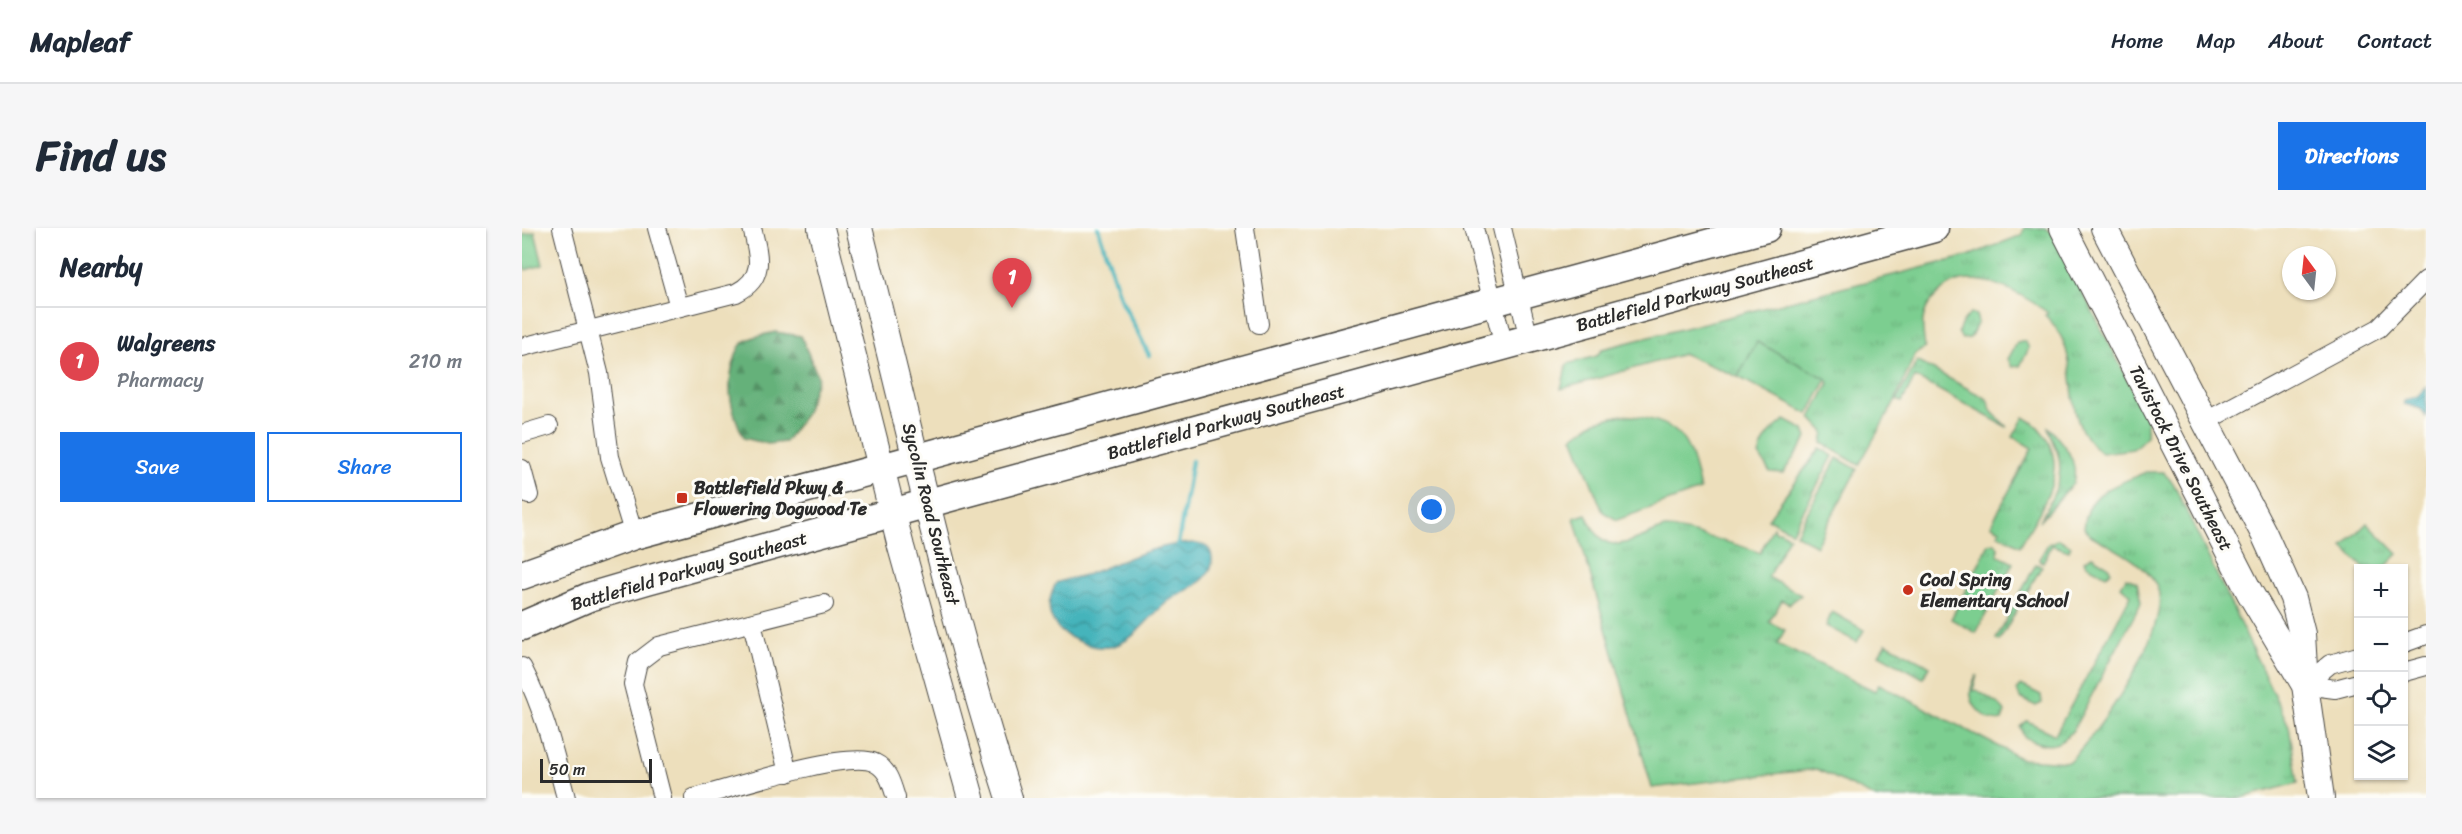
<!DOCTYPE html>
<meta charset="utf-8">
<style>
body{margin:0;font-family:Sriracha,sans-serif;background:#f6f6f7;color:#1f2937}
.controls{position:absolute;right:18px;bottom:18px;display:grid;overflow:hidden;border-radius:0px;box-shadow:0 2px 4px #0004}
.controls button{width:54px;height:54px;display:grid;place-items:center;padding:0;border:0;border-bottom:2px solid #e0e1e3;background:#fff;color:#1f2937;font:30px sans-serif}
.compass{position:absolute;left:1760px;top:18px;width:54px;height:54px;border-radius:50%;background:#fff;box-shadow:0 2px 4px #0004;rotate:345deg}
.scale{position:absolute;left:18px;bottom:15px;width:112px;box-sizing:border-box;padding-left:6px;border:3px solid #2b2b2b;border-top:0;font-size:16px;line-height:21px;white-space:nowrap;color:#2b2b2b;-webkit-text-stroke:4px #fdfcf7;paint-order:stroke}
.you{position:absolute;left:910px;top:282px;width:21px;height:21px;margin:-15px;border:4px solid #fff;border-radius:50%;background:#1a73e8;box-shadow:0 0 0 9px #1a73e833}
.badge{display:grid;place-items:center;width:39px;height:39px;border-radius:50%;background:#1a73e8;color:#fff;font-size:20px;font-weight:700}
.pin{position:absolute;translate:-50% -50px;filter:drop-shadow(0 2px 3px #0008)}
.pin::after{content:'';position:absolute;top:32px;width:21px;height:18px;background:inherit;clip-path:polygon(0 0,100% 0,50% 100%)}
.list{margin:0;padding:0;list-style:none}
h2{display:flex;justify-content:space-between;align-items:center;height:78px;margin:0;padding:0 24px;font-size:26px}
h2 small{font-size:20px;font-weight:400;color:#747a83}
.list li{display:grid;grid-template-columns:39px 1fr auto;gap:18px;align-items:center;box-sizing:border-box;height:108px;padding:0 24px;border-top:2px solid #e0e1e3}
.list b{display:block;font-size:22px;white-space:nowrap}
.list p{margin:0;font-size:20px;white-space:nowrap;color:#747a83}
.list em{font-size:20px;font-style:normal;color:#747a83}
.actions{display:flex;gap:12px;padding:18px 24px}
.actions a{flex:1;padding:14px 0;border:2px solid #1a73e8;border-radius:0px;text-align:center;font-size:21px;color:#1a73e8}
.actions .main{background:#1a73e8;color:#fff}
.icon{flex:none;width:33px;height:33px;fill:none;stroke:currentColor;stroke-width:2;stroke-linecap:round;stroke-linejoin:round}
.map{position:relative;flex:none;width:1904px;height:570px;overflow:hidden;border-radius:0px}
header{display:flex;align-items:center;gap:36px;box-sizing:border-box;height:84px;padding:0 30px;background:#fff;border-bottom:2px solid #e0e1e3}
header strong{font-size:28px}
nav{display:flex;gap:33px;margin-inline-start:auto;font-size:21px}
.intro{display:flex;align-items:center;justify-content:space-between;box-sizing:border-box;height:144px;padding:0 36px}
h1{margin:0;font-size:42px}
.button{padding:15px 27px;border-radius:0px;background:#1a73e8;color:#fff;font-size:21px;font-weight:700}
main{display:flex;gap:36px;padding:0 36px}
aside{flex:1;background:#fff;border-radius:0px;box-shadow:0 2px 4px #0004}
.map>svg:first-child{display:block}
.grass{fill:url(#grass-tufts);stroke:#547c5e;stroke-width:1.5}
.forest{fill:url(#forest-firs);stroke:#486e52;stroke-width:1.5}
.pitch{fill:#7cce90;stroke:#547c5e;stroke-width:1.5}
.water{fill:url(#water-waves);stroke:#387073;stroke-width:1.5}
.lines{fill:none;stroke-linecap:round;stroke-linejoin:round}
.stream{stroke:#44b4bb;stroke-width:4.5}
.street-casing{stroke:#484641;stroke-width:20}
.secondary-casing{stroke:#484641;stroke-width:28}
.primary-casing{stroke:#484641;stroke-width:31}
.street{stroke:#fff;stroke-width:18}
.secondary{stroke:#fff;stroke-width:26}
.primary{stroke:#fff;stroke-width:28}
.poi-dot{fill:#c8321e;stroke:#fdfcf7;stroke-width:2}
.labels{text-anchor:middle;stroke-width:6;stroke-linejoin:round;paint-order:stroke}
.street-label{font-size:18px;fill:#2b2b2b;stroke:#fdfcf7}
.poi-label{font-size:18px;font-weight:bold;fill:#2b2b2b;stroke:#fdfcf7;text-anchor:start}
</style>
<header>
<strong>Mapleaf</strong>
<nav><a>Home</a><a>Map</a><a>About</a><a>Contact</a></nav>
</header>
<div class="intro"><h1>Find us</h1><a class="button">Directions</a></div>
<main>
<aside>
<h2>Nearby<small></small></h2>
<ul class="list">
<li><span class="badge" style="background:#e0444e">1</span><div><b>Walgreens</b><p>Pharmacy</p></div><em>210 m</em></li>
</ul>
<div class="actions"><a class="main">Save</a><a>Share</a></div>
</aside>
<div class="map">
<svg width="1904" height="570" viewBox="0 0 1904 570">
<defs>
<pattern id="grass-tufts" width="24" height="20" patternUnits="userSpaceOnUse" patternTransform="scale(1.5)"><rect width="24" height="20" fill="#7cce90"/><path d="M3 7l-1-3M5 7V3M7 7l1-3M15 17l-1-3M17 17v-4M19 17l1-3" fill="none" stroke="#6bb17c"/></pattern>
<pattern id="forest-firs" width="22" height="20" patternUnits="userSpaceOnUse" patternTransform="scale(1.5)"><rect width="22" height="20" fill="#65b17a"/><path d="M5 1l3.5 6h-7zM16 11l3.5 6h-7z" fill="#539064"/></pattern>
<pattern id="water-waves" width="16" height="10" patternUnits="userSpaceOnUse" patternTransform="scale(1.5)"><rect width="16" height="10" fill="#44b4bb"/><path d="M0 5q4-4 8 0t8 0" fill="none" stroke="#399398"/></pattern>
</defs>
<rect width="100%" height="100%" fill="#fdfcf7"/>
<filter id="ink" filterUnits="userSpaceOnUse"><feTurbulence type="fractalNoise" baseFrequency=".0167" numOctaves="2"/><feDisplacementMap in="SourceGraphic" scale="12" xChannelSelector="R" yChannelSelector="G"/><feConvolveMatrix kernelMatrix="1 2 1 2 8 2 1 2 1" color-interpolation-filters="sRGB"/></filter>
<filter id="wash" filterUnits="userSpaceOnUse"><feTurbulence type="fractalNoise" baseFrequency=".008" numOctaves="4" result="noise"/><feDisplacementMap in="SourceGraphic" scale="24" xChannelSelector="R" yChannelSelector="G"/><feGaussianBlur stdDeviation="1.35" result="paint"/><feColorMatrix in="noise" values="0 0 0 0 0 0 0 0 0 0 0 0 0 0 0 0 0 1.4 0 .05"/><feComposite in="paint" operator="in"/></filter>
<g filter="url(#wash)">
<rect width="100%" height="100%" fill="#eddfbc"/>
<!-- grass -->
<g class="grass">
<path d="M1502,0H1523L1530,5L1625,189V208L1611,221L1580,225C1530,189 1569,131 1523,87L1526,85C1498,64 1447,35 1417,65C1409,72 1402,82 1401,92C1400,101 1402,112 1403,120L1393,126L1373,173L1337,237L1300,215L1302,204L1289,190L1307,154L1235,114L1216,149L1162,126L1039,161L1045,136L1075,128L1080,121L1446,28L1500,7Z"/>
<polygon points="13,4 21,37 4,42 0,38 0,7"/>
<polygon points="1449,85 1454,87 1456,94 1448,110 1440,111 1436,104 1441,93"/>
<polygon points="1503,113 1507,120 1498,138 1490,139 1486,131 1495,115"/>
<polygon points="1395,133 1465,171 1470,184 1485,199 1393,149 1380,174 1375,172"/>
<path d="M1502,189C1514,195 1521,203 1527,215C1544,252 1515,286 1498,318L1476,306L1478,302L1469,297L1510,220L1491,209Z"/>
<path d="M1263,192L1282,202L1285,210L1261,245L1248,244L1237,227C1242,210 1249,202 1263,192Z"/>
<path d="M1526,199C1541,215 1558,233 1551,255L1517,294C1529,272 1543,252 1536,226C1533,217 1527,208 1526,199Z"/>
<polygon points="1298,220 1311,228 1270,304 1246,291"/>
<polygon points="1315,230 1335,241 1294,318 1274,306"/>
<path d="M1624,244H1641L1651,255L1767,498L1776,555L1719,570H1354L1295,541L1130,560L1052,290L1064,286C1079,322 1092,321 1125,307C1131,305 1137,301 1143,300C1155,299 1225,319 1238,325L1251,299L1254,304L1258,303L1267,309L1246,349L1279,367L1267,376L1260,372L1247,394L1263,402L1255,416L1353,463L1357,456L1500,531L1546,534C1575,509 1652,397 1635,359C1623,333 1590,320 1567,306L1562,300C1566,261 1592,259 1624,244Z"/>
<polygon points="1845,295 1876,326 1862,340 1842,340 1821,319"/>
<polygon points="1537,311 1549,318 1547,323 1530,317 1521,334 1517,331 1526,316"/>
<polygon points="1473,315 1476,319 1476,327 1491,335 1454,405 1429,391 1467,316"/>
<polygon points="1570,328 1586,338 1589,344 1584,347 1564,337 1562,333"/>
<polygon points="1514,336 1520,338 1477,413 1474,411"/>
<path d="M1604,350L1615,354L1619,375L1551,502C1536,522 1522,519 1502,509L1498,499L1505,493L1533,507L1609,367L1599,358Z"/>
<polygon points="1310,384 1342,402 1335,414 1304,398"/>
<polygon points="1364,415 1408,438 1401,450 1357,426"/>
<path d="M1455,447L1451,463L1455,462L1479,478L1483,484L1480,492C1465,496 1446,477 1449,461C1450,456 1453,451 1455,447Z"/>
<polygon points="1499,457 1519,467 1520,475 1514,478 1498,470 1495,462"/>
</g>
<!-- forest -->
<path class="forest" d="M253,104L279,108L296,149L283,187L263,214L246,216L222,210C210,185 203,161 212,134C214,128 215,121 219,117C227,108 243,107 253,104Z"/>
<!-- pitch -->
<g class="pitch">
<polygon points="1235,114 1305,151 1286,186 1216,149"/>
<path d="M1100,187C1157,192 1167,207 1178,262L1095,292L1081,284L1051,209L1074,193Z"/>
</g>
<!-- water -->
<g class="water">
<polygon points="1904,159 1904,189 1899,181 1882,176 1883,172 1896,168"/>
<path d="M671,315C682,317 689,318 690,330C692,355 660,362 644,375C616,399 603,431 561,415C552,411 543,408 537,401C523,386 526,372 534,355C545,350 558,349 569,345C603,332 634,316 671,315Z"/>
</g>
<g class="lines">
<!-- stream -->
<g class="stream">
<polyline points="576,0 598,69 627,127"/>
<polyline points="656,316 670,233"/>
</g>
</g>
</g>
<g filter="url(#ink)">
<g class="lines">
<!-- street casing -->
<g class="street-casing">
<g id="street">
<polyline points="40,0 77,145 88,229 112,307"/>
<polyline points="135,0 157,79"/>
<polyline points="723,0 737,96"/>
<polyline points="952,0 982,118"/>
<polyline points="980,0 1007,111"/>
<path d="M0,119L214,65C244,50 237,28 230,0"/>
<polyline points="1684,193 1857,100 1904,52"/>
<polyline points="0,206 27,198"/>
<polyline points="0,241 7,267"/>
<polyline points="230,395 266,545"/>
<polyline points="1882,415 1904,407"/>
<path d="M0,439C22,481 32,524 44,570"/>
<polyline points="1882,444 1904,438"/>
<polyline points="1783,457 1808,436 1836,428"/>
<polyline points="1783,457 1813,461 1836,455"/>
<polyline points="140,570 111,456 116,434 137,418 302,376"/>
<path d="M172,570C206,561 328,521 353,535C366,541 370,557 374,570"/>
</g>
</g>
<!-- secondary casing -->
<g class="secondary-casing">
<g id="secondary">
<polyline points="299,0 379,319 449,570"/>
<path d="M337,0C385,190 427,383 487,570"/>
<polyline points="1541,0 1728,365 1781,454"/>
<polyline points="1582,0 1742,306 1771,370 1780,406 1783,457 1799,570"/>
</g>
</g>
<!-- primary casing -->
<g class="primary-casing">
<g id="primary">
<polyline points="0,347 112,307 1244,0"/>
<polyline points="0,398 67,369 125,352 1412,0"/>
</g>
</g>
<!-- street -->
<use href="#street" class="street"/>
<!-- secondary -->
<use href="#secondary" class="secondary"/>
<!-- primary -->
<use href="#primary" class="primary"/>
</g>
</g>
<!-- markers -->
<g class="poi-dot">
<rect x="154" y="264" width="12" height="12" rx="3"/>
<circle cx="1386" cy="362" r="6"/>
</g>
<g class="labels">
<!-- street labels -->
<g class="street-label">
<text transform="translate(1173 66) rotate(-15)" y="6">Battlefield Parkway Southeast</text>
<text transform="translate(704 194) rotate(-15)" y="6">Battlefield Parkway Southeast</text>
<text transform="translate(1659 230) rotate(63)" y="6">Tavistock Drive Southeast</text>
<text transform="translate(409 286) rotate(76)" y="6">Sycolin Road Southeast</text>
<text transform="translate(167 343) rotate(-16)" y="6">Battlefield Parkway Southeast</text>
</g>
<!-- poi labels -->
<g class="poi-label">
<text x="172" y="266">Battlefield Pkwy &amp;<tspan x="172" dy="21">Flowering Dogwood Te</tspan></text>
<text x="1398" y="358">Cool Spring<tspan x="1398" dy="21">Elementary School</tspan></text>
</g>
</g>
</svg>
<div class="controls">
<button>+</button>
<button>−</button>
<button><svg class="icon" aria-label="locate" viewBox="0 0 24 24"><circle cx="12" cy="12" r="6"/><path d="M12 2v4M12 18v4M2 12h4M18 12h4"/></svg></button>
<button><svg class="icon" aria-label="layers" viewBox="0 0 24 24"><path d="M12 4l9 5-9 5-9-5zM3 14l9 5 9-5"/></svg></button>
</div>
<svg class="compass" viewBox="-18 -18 36 36"><path d="M0-13l5 13h-10z" fill="#e53935"/><path d="M0 13l5-13h-10z" fill="#747a83"/></svg>
<div class="scale">50 m</div>
<div class="you"></div>
<div class="pin badge" style="left:490px;top:80px;background:#e0444e">1</div>
</div>
</main>
